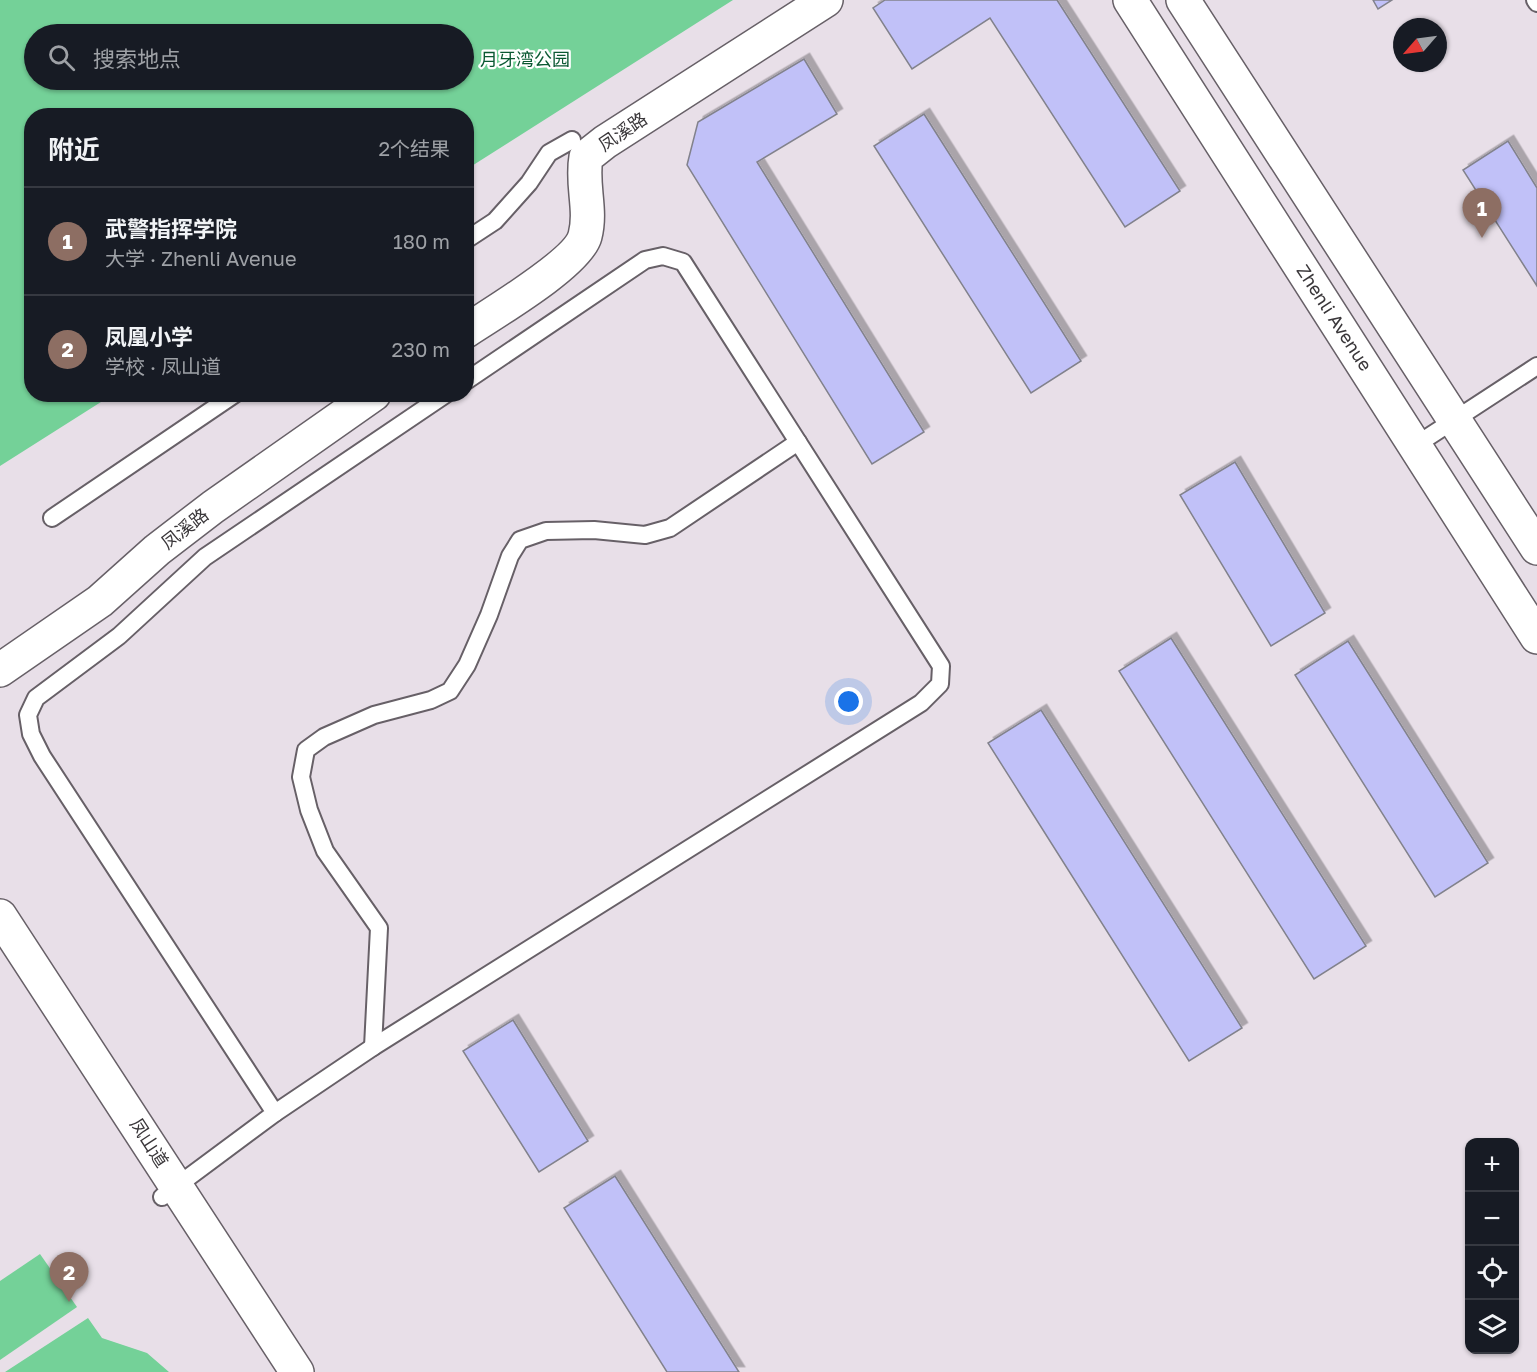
<!DOCTYPE html>
<html lang="zh">
<meta charset="utf-8">
<style>
body{margin:0;font-family:"Golos Text","Noto Sans SC",sans-serif;background:#20242c;color:#f1f3f6}
.controls{position:absolute;right:18px;bottom:18px;display:grid;overflow:hidden;border-radius:12px;box-shadow:0 2px 4px #0004}
.controls button{width:54px;height:54px;display:grid;place-items:center;padding:0;border:0;border-bottom:2px solid #363941;background:#171b24;color:#f1f3f6;font:30px sans-serif}
.compass{position:absolute;left:1393px;top:18px;width:54px;height:54px;border-radius:50%;background:#171b24;box-shadow:0 2px 4px #0004;rotate:242deg}
.you{position:absolute;left:849px;top:702px;width:21px;height:21px;margin:-15px;border:4px solid #fff;border-radius:50%;background:#1a73e8;box-shadow:0 0 0 9px #1a73e833}
.badge{display:grid;place-items:center;width:39px;height:39px;border-radius:50%;background:#db2777;color:#fff;font-size:20px;font-weight:700}
.pin{position:absolute;translate:-50% -50px;filter:drop-shadow(0 2px 3px #0008)}
.pin::after{content:'';position:absolute;top:32px;width:21px;height:18px;background:inherit;clip-path:polygon(0 0,100% 0,50% 100%)}
.list{margin:0;padding:0;list-style:none}
h2{display:flex;justify-content:space-between;align-items:center;height:78px;margin:0;padding:0 24px;font-size:26px}
h2 small{font-size:20px;font-weight:400;color:#9ea1a6}
.list li{display:grid;grid-template-columns:39px 1fr auto;gap:18px;align-items:center;box-sizing:border-box;height:108px;padding:0 24px;border-top:2px solid #363941}
.list b{display:block;font-size:22px;white-space:nowrap}
.list p{margin:0;font-size:20px;white-space:nowrap;color:#9ea1a6}
.list em{font-size:20px;font-style:normal;color:#9ea1a6}
.icon{flex:none;width:33px;height:33px;fill:none;stroke:currentColor;stroke-width:2;stroke-linecap:round;stroke-linejoin:round}
.map{position:relative;flex:none;width:1537px;height:1372px;overflow:hidden}
.search{position:absolute;background:#171b24;box-shadow:0 2px 4px #0004;left:24px;top:24px;width:450px;height:66px;display:flex;align-items:center;gap:15px;box-sizing:border-box;padding:0 21px;border-radius:33px;color:#9ea1a6;font-size:22px}
.panel{position:absolute;background:#171b24;box-shadow:0 2px 4px #0004;left:24px;top:108px;width:450px;height:294px;border-radius:24px}
.map>svg:first-child{display:block}
.green{fill:#74d198;fill-rule:evenodd}
.building{fill:#c1c1f8;stroke:#82828c;stroke-width:1.5;filter:url(#shadow)}
.lines{fill:none;stroke-linecap:round;stroke-linejoin:round}
.lane-casing{stroke:#676067;stroke-width:20}
.secondary-casing{stroke:#676067;stroke-width:36}
.lane{stroke:#fff;stroke-width:16}
.secondary{stroke:#fff;stroke-width:33}
.labels{text-anchor:middle;stroke-width:4.5;stroke-linejoin:round;paint-order:stroke}
.park-label{font-size:18px;fill:#0b5933;stroke:#fff}
.street-label{font-size:18px;fill:#3a373a;stroke:#fff}
</style>
<div class="map">
<svg width="1537" height="1372" viewBox="0 0 1537 1372">
<defs>
<filter id="shadow"><feDropShadow dx="5.5" dy="-5.5" stdDeviation="0" flood-color="#0004"/></filter>
</defs>
<rect width="100%" height="100%" fill="#e8dfe8"/>
<!-- green -->
<g class="green">
<path d="M0,0H733L467,169L466,116H32V394L112,395L0,466ZM464,34V80H34V34Z"/>
<polygon points="40,1254 77,1307 0,1360 0,1281"/>
<polygon points="88,1318 102,1338 147,1353 169,1372 5,1372"/>
</g>
<!-- building -->
<g class="building">
<polygon points="885,0 1057,0 1180,191 1125,227 990,18 912,69 873,8"/>
<polygon points="1373,0 1392,0 1378,9"/>
<polygon points="804,59 837,114 757,162 924,432 872,464 687,165 698,122"/>
<polygon points="924,114 1081,361 1031,393 874,146"/>
<polygon points="1508,141 1537,188 1537,286 1463,170"/>
<polygon points="1235,462 1325,613 1271,646 1180,495"/>
<polygon points="1171,638 1366,946 1314,979 1119,671"/>
<polygon points="1348,641 1488,863 1435,897 1295,675"/>
<polygon points="1041,710 1242,1028 1189,1061 988,743"/>
<polygon points="513,1020 588,1141 539,1172 463,1051"/>
<polygon points="615,1176 739,1372 667,1372 564,1208"/>
</g>
<g class="lines">
<!-- lane casing -->
<g class="lane-casing">
<g id="lane">
<polyline points="1535,0 1537,3"/>
<polyline points="466,240 495,221 529,183 549,153 572,140"/>
<polyline points="1416,445 1537,366"/>
<polyline points="52,518 235,394"/>
<polyline points="373,1047 379,928 325,851 309,810 301,777 306,750 324,737 374,715 431,700 450,691 467,665 489,615 510,556 520,540 546,531 594,530 645,535 670,528 798,442"/>
<polyline points="275,1113 373,1047 921,703 940,684 941,666 683,262 663,256 645,260 466,381"/>
<polyline points="162,1197 275,1113 42,756 31,734 28,715 36,698 119,636 205,557 446,394"/>
</g>
</g>
<!-- secondary casing -->
<g class="secondary-casing">
<g id="secondary">
<polyline points="1130,0 1537,637"/>
<polyline points="1183,0 1537,548"/>
<path d="M466,331C493,313 578,263 585,236C592,209 581,185 586,157L605,142L826,0"/>
<polyline points="0,670 100,601 157,550 213,507 374,394"/>
<polyline points="0,916 297,1372"/>
</g>
</g>
<!-- lane -->
<use href="#lane" class="lane"/>
<!-- secondary -->
<use href="#secondary" class="secondary"/>
</g>
<g class="labels">
<!-- park labels -->
<g class="park-label">
<text x="525" y="66">月牙湾公园</text>
</g>
<!-- street labels -->
<g class="street-label">
<text transform="translate(623 132) rotate(-34)" y="6">凤溪路</text>
<text transform="translate(1334 318) rotate(57)" y="6">Zhenli Avenue</text>
<text transform="translate(185 529) rotate(-38)" y="6">凤溪路</text>
<text transform="translate(149 1143) rotate(57)" y="6">凤山道</text>
</g>
</g>
</svg>
<div class="controls">
<button>+</button>
<button>−</button>
<button><svg class="icon" aria-label="locate" viewBox="0 0 24 24"><circle cx="12" cy="12" r="6"/><path d="M12 2v4M12 18v4M2 12h4M18 12h4"/></svg></button>
<button><svg class="icon" aria-label="layers" viewBox="0 0 24 24"><path d="M12 4l9 5-9 5-9-5zM3 14l9 5 9-5"/></svg></button>
</div>
<svg class="compass" viewBox="-18 -18 36 36"><path d="M0-13l5 13h-10z" fill="#e53935"/><path d="M0 13l5-13h-10z" fill="#9ea1a6"/></svg>
<div class="you"></div>
<div class="pin badge" style="left:1482px;top:238px;background:#8d6e63">1</div>
<div class="pin badge" style="left:69px;top:1302px;background:#8d6e63">2</div>
<div class="search"><svg class="icon" aria-label="search" viewBox="0 0 24 24"><circle cx="10" cy="10" r="6"/><path d="M15 15l6 6"/></svg>搜索地点</div>
<section class="panel">
<h2>附近<small>2个结果</small></h2>
<ul class="list">
<li><span class="badge" style="background:#8d6e63">1</span><div><b>武警指挥学院</b><p>大学 · Zhenli Avenue</p></div><em>180 m</em></li>
<li><span class="badge" style="background:#8d6e63">2</span><div><b>凤凰小学</b><p>学校 · 凤山道</p></div><em>230 m</em></li>
</ul>
</section>
</div>
